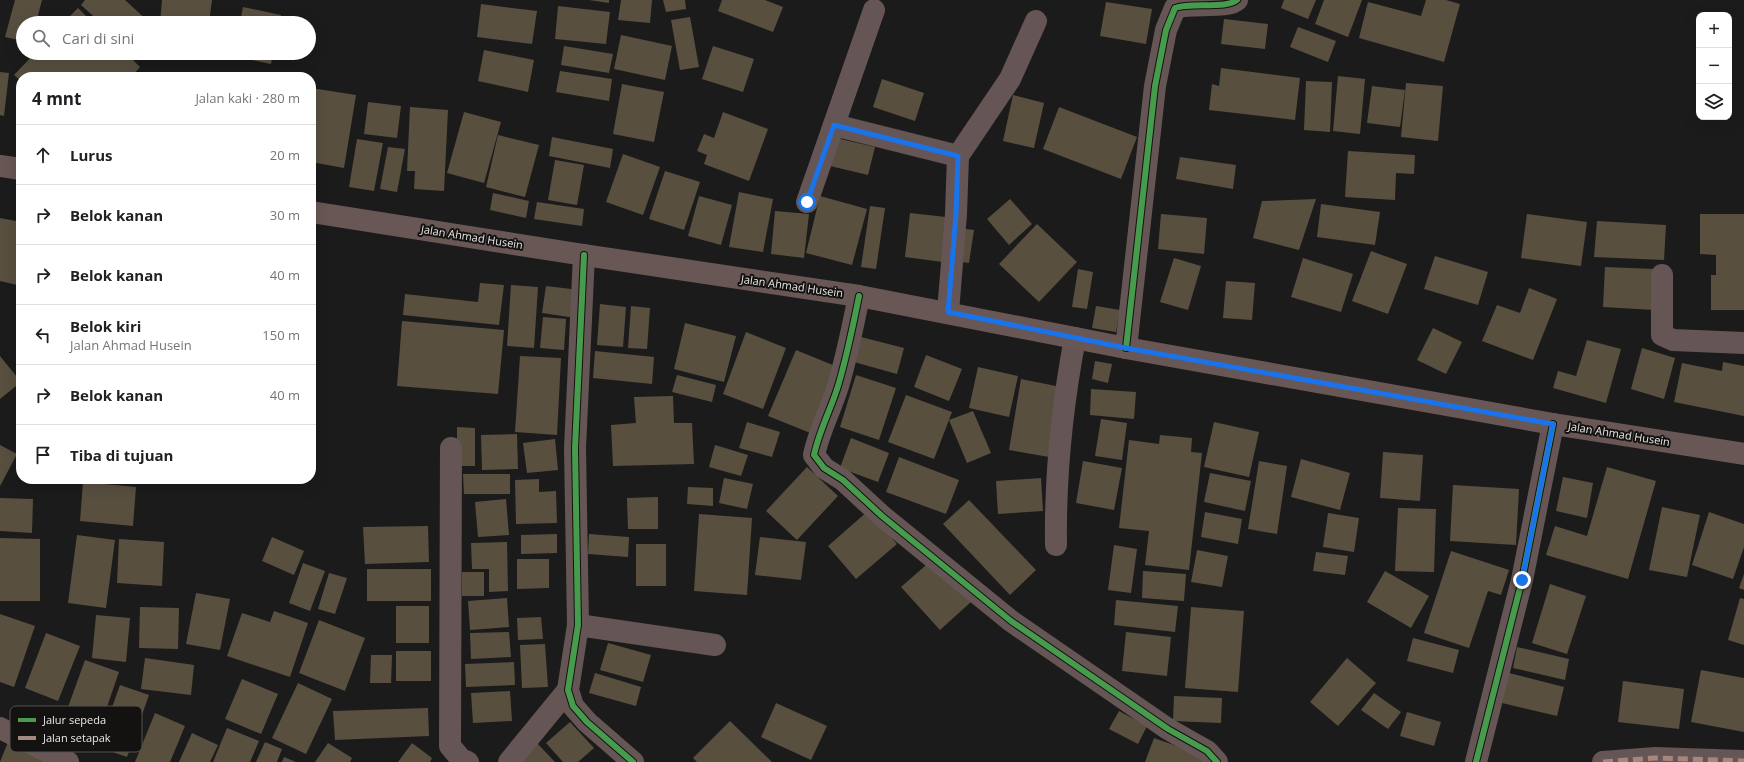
<!DOCTYPE html>
<html lang="id">
<head>
<meta charset="utf-8">
<style>
	:root { --surface:#fff; --page:#f6f6f6; --text:#202124; --muted:#757577; --line:#e0e0e0 }
	body { margin:0; font-family:"Open Sans",sans-serif; background:var(--page); color:var(--text) }
	.controls { position:absolute; right:12px; top:12px; display:grid; overflow:hidden; border-radius:8px; box-shadow:0 4px 16px #0002 }
	.controls button { width:36px; height:36px; display:grid; place-items:center; padding:0; border:0; border-bottom:1px solid var(--line); background:var(--surface); color:var(--text); font:20px sans-serif }
	.stop { position:absolute; width:12px; height:12px; margin:-9px; border:3px solid #1a73e8; border-radius:50%; background:#fff }
	.stop.end { background:#1a73e8; border-color:#fff; box-shadow:0 1px 4px #0008 }
	.list { margin:0; padding:0; list-style:none }
	h2 { display:flex; justify-content:space-between; align-items:center; height:52px; margin:0; padding:0 16px; font-size:17px }
	h2 small { font-size:13px; font-weight:400; color:var(--muted) }
	.list li { display:grid; grid-template-columns:26px 1fr auto; gap:12px; align-items:center; box-sizing:border-box; height:60px; padding:0 16px; border-top:1px solid var(--line) }
	.list b { display:block; font-size:15px; white-space:nowrap }
	.list p { margin:0; font-size:13px; white-space:nowrap; color:var(--muted) }
	.list em { font-size:13px; font-style:normal; color:var(--muted) }
	.icon { flex:none; width:22px; height:22px; fill:none; stroke:currentColor; stroke-width:2; stroke-linecap:round; stroke-linejoin:round }
	.map { position:relative; flex:none; width:1744px; height:762px; overflow:hidden }
	.search { position:absolute; background:var(--surface); box-shadow:0 4px 16px #0002; left:16px; top:16px; width:300px; height:44px; display:flex; align-items:center; gap:10px; box-sizing:border-box; padding:0 14px; border-radius:22px; color:var(--muted); font-size:15px }
	.panel { position:absolute; background:var(--surface); box-shadow:0 4px 16px #0002; left:16px; top:72px; width:300px; height:412px; border-radius:16px }
	.map>svg:first-child { display:block }
</style>
</head>
<body>
<div class="map">
<svg width="1744" height="762" viewBox="0 0 1744 762">
	<rect width="100%" height="100%" fill="#1c1b1b"/>
	<g fill="#584f3f">
		<path d="M15,0H42L36,23H23V41L5,37Z"/>
		<path d="M85,0H125L149,22L148,23H101L81,5Z"/>
		<path d="M162,0H212L209,23H160Z"/>
		<path d="M589,0H609V3Z"/>
		<path d="M621,0H652L650,23L618,20Z"/>
		<path d="M663,0H685L686,9L666,12Z"/>
		<path d="M722,0H765L783,7L773,32L718,11Z"/>
		<path d="M1284,0H1316L1308,19L1281,8Z"/>
		<path d="M1324,0H1362L1348,37L1315,24Z"/>
		<path d="M1426,0H1446L1460,4L1444,62L1359,38L1368,2L1421,16Z"/>
		<path d="M1106,2L1152,9L1146,44L1100,36Z"/>
		<path d="M481,4L537,11L532,44L477,37Z"/>
		<path d="M558,6L610,12L606,44L555,39Z"/>
		<path d="M243,7L281,15L279,23H240Z"/>
		<path d="M78,8L93,23H63Z"/>
		<path d="M690,17L699,67L680,70L671,20Z"/>
		<path d="M1224,19L1268,24L1265,49L1221,44Z"/>
		<path d="M1298,27L1336,41L1328,62L1290,47Z"/>
		<path d="M621,35L672,46L665,80L614,69Z"/>
		<path d="M564,46L613,54L609,73L561,65Z"/>
		<path d="M713,46L754,59L743,92L702,79Z"/>
		<path d="M484,50L534,60L528,92L478,81Z"/>
		<path d="M35,53H126L140,67L131,77H21V81L14,75Z"/>
		<path d="M163,53H206L205,59Z"/>
		<path d="M234,53H273L271,64L233,56Z"/>
		<path d="M1221,68L1300,78L1295,120L1209,110L1212,84L1219,86Z"/>
		<path d="M560,71L612,79L609,101L556,92Z"/>
		<path d="M0,72L9,73L4,116L0,115Z"/>
		<path d="M1338,76L1365,79L1360,134L1333,131Z"/>
		<path d="M882,79L924,93L915,121L873,107Z"/>
		<path d="M1306,81L1332,82L1330,132L1304,130Z"/>
		<path d="M1406,83L1443,86L1438,141L1401,137Z"/>
		<path d="M622,84L664,92L654,142L613,134Z"/>
		<path d="M1372,86L1405,90L1400,127L1367,123Z"/>
		<path d="M311,88L356,95L344,168L311,162Z"/>
		<path d="M1013,95L1044,103L1034,148L1003,141Z"/>
		<path d="M368,102L401,106L397,138L364,134Z"/>
		<path d="M410,107L448,110L444,191L414,189L415,171H407Z"/>
		<path d="M1059,107L1137,137L1121,179L1043,149Z"/>
		<path d="M464,112L501,122L484,183L447,173Z"/>
		<path d="M723,112L768,129L749,181L704,164L707,155L697,151L704,134L714,138Z"/>
		<path d="M498,135L539,145L525,197L486,187Z"/>
		<path d="M552,137L613,149L610,168L549,156Z"/>
		<path d="M832,137L875,147L868,175L826,165Z"/>
		<path d="M357,139L383,143L374,191L349,187Z"/>
		<path d="M388,147L405,149L397,192L380,189Z"/>
		<path d="M1348,151L1415,155L1414,174L1396,173L1395,200L1345,197Z"/>
		<path d="M623,154L660,167L643,215L606,202Z"/>
		<path d="M1180,157L1236,165L1233,189L1176,179Z"/>
		<path d="M555,160L584,165L577,205L548,200Z"/>
		<path d="M665,171L700,182L684,230L649,219Z"/>
		<path d="M739,192L773,199L763,252L729,247Z"/>
		<path d="M493,193L529,201L526,218L490,210Z"/>
		<path d="M699,196L732,205L721,245L688,236Z"/>
		<path d="M820,196L867,209L852,265L806,253Z"/>
		<path d="M1010,199L1032,224L1009,245L987,219Z"/>
		<path d="M1316,199L1299,250L1253,238L1262,201Z"/>
		<path d="M537,202L584,209L582,226L534,219Z"/>
		<path d="M1321,204L1380,212L1375,245L1317,237Z"/>
		<path d="M870,206L885,208L876,269L861,267Z"/>
		<path d="M775,211L809,214L804,258L771,254Z"/>
		<path d="M910,213L955,218L950,263L905,257Z"/>
		<path d="M1161,214L1207,218L1204,254L1158,249Z"/>
		<path d="M1527,214L1587,222L1581,266L1521,258Z"/>
		<path d="M1700,214H1744V310H1711V275H1716V255L1700,254Z"/>
		<path d="M0,218L21,222V264L17,285L0,281Z"/>
		<path d="M1597,221L1666,225L1664,260L1594,257Z"/>
		<path d="M1037,224L1077,262L1039,302L999,264Z"/>
		<path d="M959,228L974,230L969,263L954,261Z"/>
		<path d="M1371,251L1407,264L1388,314L1352,301Z"/>
		<path d="M1435,256L1488,272L1478,305L1424,289Z"/>
		<path d="M1174,258L1201,266L1188,310L1160,302Z"/>
		<path d="M1303,258L1353,274L1341,312L1291,297Z"/>
		<path d="M1605,267L1655,269L1654,310L1603,307Z"/>
		<path d="M1078,269L1093,272L1087,309L1072,307Z"/>
		<path d="M1226,281L1255,283L1252,320L1223,318Z"/>
		<path d="M480,283L504,285L499,325L403,315L405,294L478,302Z"/>
		<path d="M511,285L538,287L534,348L507,346Z"/>
		<path d="M546,286L580,290L576,318L542,313Z"/>
		<path d="M1529,288L1557,299L1533,360L1482,341L1497,305L1520,313Z"/>
		<path d="M600,304L626,307L623,347L597,345Z"/>
		<path d="M631,306L650,308L647,349L628,348Z"/>
		<path d="M1096,306L1120,310L1116,332L1092,328Z"/>
		<path d="M543,317L566,319L564,350L540,348Z"/>
		<path d="M402,321L504,330L498,394L397,386Z"/>
		<path d="M685,323L736,336L724,382L674,369Z"/>
		<path d="M1433,328L1462,342L1446,374L1417,360Z"/>
		<path d="M746,332L786,348L763,409L723,394Z"/>
		<path d="M861,337L904,348L897,374L854,362Z"/>
		<path d="M1587,340L1621,349L1606,403L1553,388L1558,371L1576,376Z"/>
		<path d="M1642,348L1675,358L1664,399L1631,389Z"/>
		<path d="M796,350L840,368L813,434L768,416Z"/>
		<path d="M595,351L654,357L652,384L593,378Z"/>
		<path d="M926,355L962,369L949,401L914,387Z"/>
		<path d="M0,356L21,382L0,399Z"/>
		<path d="M520,356L561,358L557,435L515,432Z"/>
		<path d="M1095,361L1112,364L1108,383L1092,379Z"/>
		<path d="M1723,362L1744,366V416L1674,402L1682,363L1722,371Z"/>
		<path d="M978,367L1018,376L1009,417L969,408Z"/>
		<path d="M677,375L716,385L712,402L672,392Z"/>
		<path d="M856,375L896,388L879,440L840,427Z"/>
		<path d="M1021,379L1061,387L1049,457L1009,450Z"/>
		<path d="M1091,389L1136,392L1134,419L1090,415Z"/>
		<path d="M906,395L952,412L934,459L888,442Z"/>
		<path d="M673,396L674,423H692L694,464L613,466L611,425L636,423L634,397Z"/>
		<path d="M973,411L991,453L967,463L949,420Z"/>
		<path d="M1101,419L1127,423L1122,460L1095,456Z"/>
		<path d="M747,422L780,432L772,457L739,448Z"/>
		<path d="M1214,422L1259,432L1249,477L1204,467Z"/>
		<path d="M457,427L475,428V466H457Z"/>
		<path d="M517,434L518,469L482,470L481,435Z"/>
		<path d="M1160,435L1192,438L1191,452L1202,453L1189,570L1145,565L1149,531L1119,528L1129,440L1159,444Z"/>
		<path d="M851,438L889,453L878,482L840,468Z"/>
		<path d="M555,439L558,470L527,473L523,443Z"/>
		<path d="M0,445L17,454L0,486Z"/>
		<path d="M715,445L748,455L741,476L709,467Z"/>
		<path d="M1383,452L1423,455L1420,501L1380,498Z"/>
		<path d="M899,457L959,480L946,514L886,492Z"/>
		<path d="M1301,459L1350,473L1340,510L1291,497Z"/>
		<path d="M1083,461L1122,468L1114,510L1076,503Z"/>
		<path d="M1259,461L1287,466L1277,534L1248,529Z"/>
		<path d="M807,467L838,496L797,540L766,511Z"/>
		<path d="M1607,467L1656,481L1628,579L1546,555L1555,526L1587,536Z"/>
		<path d="M1210,473L1251,481L1245,511L1204,502Z"/>
		<path d="M463,474H510V494H464Z"/>
		<path d="M1563,477L1593,483L1587,518L1556,511Z"/>
		<path d="M724,478L753,484L747,509L719,503Z"/>
		<path d="M1041,478L1043,511L998,514L996,481Z"/>
		<path d="M539,479V492L556,491L557,523L516,524L515,480Z"/>
		<path d="M83,482L136,487L133,526L80,521Z"/>
		<path d="M1453,485L1519,489L1516,545L1450,541Z"/>
		<path d="M688,487L713,488V506L687,504Z"/>
		<path d="M658,497V529H628L627,498Z"/>
		<path d="M0,498L33,499L32,533L0,531Z"/>
		<path d="M506,499L509,535L478,537L475,502Z"/>
		<path d="M969,500L1036,570L1010,595L943,524Z"/>
		<path d="M1662,507L1700,515L1687,577L1649,570Z"/>
		<path d="M1398,508L1436,509L1434,572L1395,571Z"/>
		<path d="M868,511L897,544L856,579L828,546Z"/>
		<path d="M1205,512L1242,519L1238,544L1201,537Z"/>
		<path d="M1709,512L1744,524V547L1733,579L1692,565Z"/>
		<path d="M1328,513L1359,518L1354,552L1323,547Z"/>
		<path d="M699,514L752,518L747,595L694,591Z"/>
		<path d="M428,526L429,562L365,564L363,527Z"/>
		<path d="M557,534V553L521,554V535Z"/>
		<path d="M589,534L629,537L628,557L588,554Z"/>
		<path d="M77,535L115,540L106,608L68,603Z"/>
		<path d="M272,537L304,551L294,575L262,561Z"/>
		<path d="M760,537L806,542L801,580L755,575Z"/>
		<path d="M0,538L40,539V601H0Z"/>
		<path d="M119,539L164,542L162,586L117,583Z"/>
		<path d="M507,542L508,591L489,592V569H472L471,543Z"/>
		<rect x="636" y="544" width="30" height="42"/>
		<path d="M1114,545L1137,549L1131,593L1108,590Z"/>
		<path d="M1197,550L1228,556L1222,587L1191,582Z"/>
		<path d="M1451,551L1509,570L1501,595L1488,591L1469,648L1424,633Z"/>
		<path d="M1316,552L1348,556L1345,575L1313,571Z"/>
		<path d="M517,559H549V588L517,589Z"/>
		<path d="M933,559L972,601L940,630L901,587Z"/>
		<path d="M303,563L325,571L310,611L289,603Z"/>
		<rect x="367" y="569" width="64" height="32"/>
		<path d="M1143,571L1186,574L1184,601L1142,598Z"/>
		<path d="M1385,571L1429,596L1411,628L1367,602Z"/>
		<rect x="462" y="572" width="22" height="24"/>
		<path d="M329,573L347,578L335,614L318,609Z"/>
		<path d="M1744,574V590L1739,588Z"/>
		<path d="M1550,584L1586,596L1567,654L1532,643Z"/>
		<path d="M196,593L230,599L220,650L186,644Z"/>
		<path d="M507,598L509,627L470,630L468,601Z"/>
		<path d="M1740,598L1744,599V645L1728,640Z"/>
		<path d="M1116,600L1178,606L1175,632L1114,625Z"/>
		<rect x="396" y="606" width="33" height="37"/>
		<path d="M140,607L179,608L178,649L139,648Z"/>
		<path d="M1191,607L1244,611L1238,692L1185,688Z"/>
		<path d="M274,611L308,623L290,677L227,656L242,613L270,622Z"/>
		<path d="M0,614L35,626L14,687L0,682Z"/>
		<path d="M96,615L130,618L126,662L92,658Z"/>
		<path d="M541,617L543,639L518,640L517,618Z"/>
		<path d="M319,620L365,638L345,691L299,673Z"/>
		<path d="M509,632L511,657L471,659L470,633Z"/>
		<path d="M1126,632L1171,637L1167,676L1122,671Z"/>
		<path d="M46,633L80,646L58,701L25,688Z"/>
		<path d="M1413,638L1459,650L1453,673L1407,661Z"/>
		<path d="M608,643L651,655L643,682L600,670Z"/>
		<path d="M545,644L548,687L522,688L520,645Z"/>
		<path d="M1517,647L1569,659L1565,680L1513,668Z"/>
		<rect x="396" y="651" width="35" height="30"/>
		<path d="M371,655H392L391,683H370Z"/>
		<path d="M145,658L194,665L191,695L141,689Z"/>
		<path d="M1347,658L1376,683L1338,726L1310,702Z"/>
		<path d="M85,660L119,672L98,733L63,721Z"/>
		<path d="M514,662L515,685L466,687L465,664Z"/>
		<path d="M1701,670L1744,678V732L1691,722Z"/>
		<path d="M595,673L641,687L636,706L589,693Z"/>
		<path d="M1509,673L1564,687L1557,716L1502,703Z"/>
		<path d="M242,679L278,694L261,734L225,719Z"/>
		<path d="M1623,681L1684,689L1679,729L1618,722Z"/>
		<path d="M298,683L332,699L306,754L272,738Z"/>
		<path d="M120,685L149,695L127,757L98,747Z"/>
		<path d="M510,691L512,721L473,723L471,693Z"/>
		<path d="M1374,693L1401,712L1388,729L1361,710Z"/>
		<path d="M1174,696L1222,698L1221,723L1173,721Z"/>
		<path d="M776,703L827,726L811,760L761,737Z"/>
		<path d="M428,708L429,736L335,740L333,711Z"/>
		<path d="M1119,711L1147,726L1138,744L1109,729Z"/>
		<path d="M1407,712L1441,722L1434,746L1400,736Z"/>
		<path d="M155,713L185,726L170,762H135Z"/>
		<path d="M730,721L772,762H697L693,758Z"/>
		<path d="M570,722L594,748L578,762H563L546,743Z"/>
		<path d="M227,728L259,741L250,762H213Z"/>
		<path d="M192,733L218,745L210,762H179Z"/>
		<path d="M1154,738L1208,757L1206,762H1145Z"/>
		<path d="M8,742L57,762H0Z"/>
		<path d="M265,742L282,749L277,762H256Z"/>
		<path d="M328,743L352,758L350,762H315Z"/>
		<path d="M412,743L432,758L430,762H398Z"/>
		<path d="M537,743L555,762H516Z"/>
		<path d="M284,757L296,762H282Z"/>
	</g>
	<g fill="none" stroke-linecap="round" stroke-linejoin="round">
		<g stroke="#655" stroke-width="22">
			<path d="M834,125L958,156"/>
			<path d="M807,202L874,10"/>
			<path d="M584,255L575,448L578,625L568,690L573,706L587,722L633,762"/>
			<path d="M1662,275V335L1673,340L1744,343"/>
			<path d="M859,296C853,326 847,356 838,386C831,409 819,431 814,455L824,468L843,480L882,516L1011,621L1168,729L1207,751L1217,762"/>
			<path d="M948,312L956,214L958,156L1010,79L1036,21"/>
			<path d="M1126,348L1155,86L1166,30L1175,8C1189,2 1228,9 1237,0"/>
			<path d="M451,448L450,746L461,759L468,762"/>
			<path d="M1056,545C1055,475 1062,407 1075,338"/>
			<path d="M578,625L715,645"/>
			<path d="M509,762L568,690"/>
			<path d="M1476,762L1522,580L1553,424"/>
			<path d="M1603,762L1655,758L1744,761"/>
		</g>
		<g stroke="#695756" stroke-width="22">
			<path d="M0,166L21,169"/>
			<path d="M311,212L584,255L859,296L1126,348L1553,424L1744,454"/>
			<path d="M0,728L68,762"/>
		</g>
		<path stroke="#a5887d" stroke-width="5" stroke-dasharray="10 5" stroke-linecap="butt" d="M1603,762L1655,758L1744,761"/>
		<defs>
			<g id="cycleway">
				<path d="M584,255L575,448L578,625L568,690L573,706L587,722L633,762"/>
				<path d="M859,296C853,326 847,356 838,386C831,409 819,431 814,455L824,468L843,480L882,516L1011,621L1168,729L1207,751L1217,762"/>
				<path d="M1126,348L1155,86L1166,30L1175,8C1189,2 1228,9 1237,0"/>
				<path d="M1476,762L1522,580L1553,424"/>
			</g>
		</defs>
		<use href="#cycleway" stroke="#141211" stroke-width="8"/>
		<use href="#cycleway" stroke="#469c4c" stroke-width="6"/>
	</g>
	<g fill="none" stroke-linecap="round" stroke-linejoin="round">
		<path stroke="#1a73e8" stroke-width="5" d="M807,202L834,125L958,156L956,214L948,312L1126,348L1553,424L1522,580"/>
	</g>
	<g text-anchor="middle" stroke-width="4" stroke-linejoin="round" paint-order="stroke">
		<g font-size="11" fill="#e8e7e6" stroke="#141211">
			<text transform="translate(472 237) rotate(9)" y="4">Jalan Ahmad Husein</text>
			<text transform="translate(792 286) rotate(8)" y="4">Jalan Ahmad Husein</text>
			<text transform="translate(1619 434) rotate(9)" y="4">Jalan Ahmad Husein</text>
		</g>
	</g>
	<rect x="10" y="706" width="132" height="46" rx="6" fill="#141211" stroke="#545251" stroke-width="1"/>
	<rect x="18" y="718" width="18" height="4" fill="#469c4c"/>
	<rect x="18" y="736" width="18" height="4" fill="#a5887d"/>
	<g font-size="11" fill="#e8e7e6">
		<text x="43" y="724">Jalur sepeda</text>
		<text x="43" y="742">Jalan setapak</text>
	</g>
</svg>
<div class="controls">
<button>+</button>
<button>−</button>
<button><svg class="icon" aria-label="layers" viewBox="0 0 24 24"><path d="M12 4l9 5-9 5-9-5zM3 14l9 5 9-5"/></svg></button>
</div>
<div class="stop" style="left:807px;top:202px"></div>
<div class="stop end" style="left:1522px;top:580px"></div>
<div class="search"><svg class="icon" aria-label="search" viewBox="0 0 24 24"><circle cx="10" cy="10" r="6"/><path d="M15 15l6 6"/></svg>Cari di sini</div>
<section class="panel">
<h2>4 mnt<small>Jalan kaki · 280 m</small></h2>
<ul class="list">
<li><svg class="icon" aria-label="ahead" viewBox="0 0 24 24"><path d="M12 20V5M6 11l6-6 6 6"/></svg><div><b>Lurus</b></div><em>20 m</em></li>
<li><svg class="icon" aria-label="right" viewBox="0 0 24 24"><path d="M7 20v-9h11M14 6l5 5-5 5"/></svg><div><b>Belok kanan</b></div><em>30 m</em></li>
<li><svg class="icon" aria-label="right" viewBox="0 0 24 24"><path d="M7 20v-9h11M14 6l5 5-5 5"/></svg><div><b>Belok kanan</b></div><em>40 m</em></li>
<li><svg class="icon" aria-label="left" viewBox="0 0 24 24"><path d="M17 20v-9H6M10 6l-5 5 5 5"/></svg><div><b>Belok kiri</b><p>Jalan Ahmad Husein</p></div><em>150 m</em></li>
<li><svg class="icon" aria-label="right" viewBox="0 0 24 24"><path d="M7 20v-9h11M14 6l5 5-5 5"/></svg><div><b>Belok kanan</b></div><em>40 m</em></li>
<li><svg class="icon" aria-label="arrive" viewBox="0 0 24 24"><path d="M6 21V4h12l-3 4 3 4H6"/></svg><div><b>Tiba di tujuan</b></div></li>
</ul>
</section>
</div>
</body>
</html>
